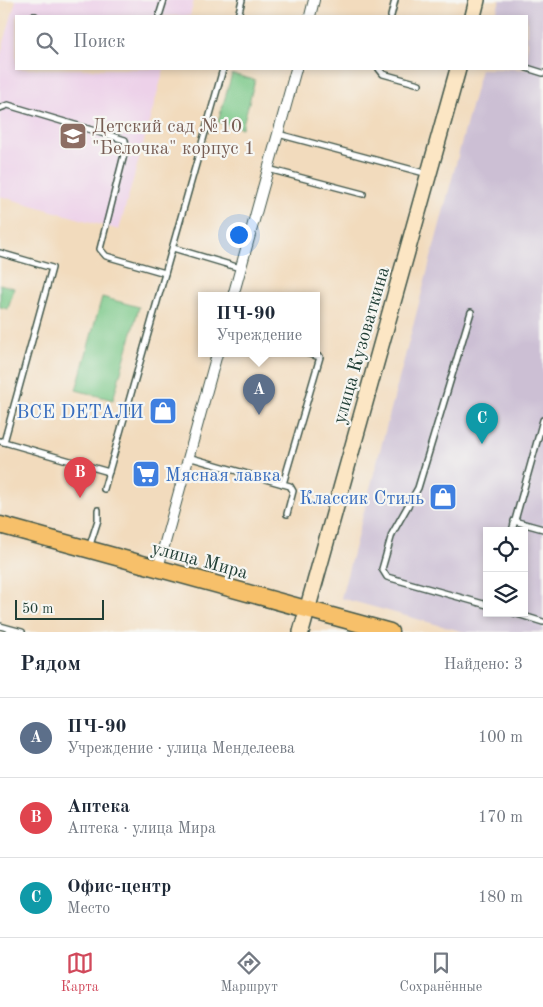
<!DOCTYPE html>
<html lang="ru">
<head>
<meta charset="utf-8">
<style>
	:root { --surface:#fff; --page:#f6f6f7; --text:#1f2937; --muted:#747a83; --line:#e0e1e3; --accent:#d1495b }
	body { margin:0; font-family:"Old Standard TT",serif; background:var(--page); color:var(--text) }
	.controls { position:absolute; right:15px; bottom:15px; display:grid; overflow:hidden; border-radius:0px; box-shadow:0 2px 8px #0003 }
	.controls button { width:45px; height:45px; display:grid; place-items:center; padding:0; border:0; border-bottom:1px solid var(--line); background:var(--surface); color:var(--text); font:25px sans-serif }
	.scale { position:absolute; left:15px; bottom:12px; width:89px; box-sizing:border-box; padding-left:5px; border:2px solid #1f3d34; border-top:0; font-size:14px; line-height:18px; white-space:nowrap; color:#1f3d34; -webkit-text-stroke:4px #f6f6f2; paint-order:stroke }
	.you { position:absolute; left:238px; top:234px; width:18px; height:18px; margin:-12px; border:4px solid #fff; border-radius:50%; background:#1a73e8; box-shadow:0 0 0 8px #1a73e833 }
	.badge { display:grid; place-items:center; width:32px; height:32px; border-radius:50%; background:var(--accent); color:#fff; font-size:16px; font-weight:700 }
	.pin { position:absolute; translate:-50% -41px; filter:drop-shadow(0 1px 2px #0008) }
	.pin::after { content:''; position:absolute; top:26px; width:18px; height:15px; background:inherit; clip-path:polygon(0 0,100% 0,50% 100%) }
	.popup { position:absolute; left:198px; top:292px; width:122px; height:65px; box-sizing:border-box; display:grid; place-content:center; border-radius:0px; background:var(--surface); filter:drop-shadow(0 1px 4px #0005); font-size:16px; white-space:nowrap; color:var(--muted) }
	.popup b { font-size:19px; color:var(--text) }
	.popup::after { content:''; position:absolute; left:50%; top:100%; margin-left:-10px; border:10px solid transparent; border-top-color:var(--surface) }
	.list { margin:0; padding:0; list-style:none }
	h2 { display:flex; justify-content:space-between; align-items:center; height:65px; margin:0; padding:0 20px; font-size:21px }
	h2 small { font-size:16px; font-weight:400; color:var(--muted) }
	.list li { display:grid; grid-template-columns:32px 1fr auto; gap:15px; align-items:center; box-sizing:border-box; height:80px; padding:0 20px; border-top:1px solid var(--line) }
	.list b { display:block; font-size:19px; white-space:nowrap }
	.list p { margin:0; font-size:16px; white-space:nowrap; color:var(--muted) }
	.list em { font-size:16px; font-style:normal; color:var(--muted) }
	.icon { flex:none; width:28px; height:28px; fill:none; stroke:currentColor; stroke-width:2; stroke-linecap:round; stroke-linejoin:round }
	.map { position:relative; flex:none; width:543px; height:632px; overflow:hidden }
	.search { position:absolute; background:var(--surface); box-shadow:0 2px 8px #0003; left:15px; right:15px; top:15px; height:55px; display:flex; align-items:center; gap:12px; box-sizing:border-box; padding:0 18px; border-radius:0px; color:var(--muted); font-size:19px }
	.sheet { height:305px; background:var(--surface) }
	nav { display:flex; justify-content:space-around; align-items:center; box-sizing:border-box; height:70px; border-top:1px solid var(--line); background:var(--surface); font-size:14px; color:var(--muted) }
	nav a { display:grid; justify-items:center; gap:2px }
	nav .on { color:var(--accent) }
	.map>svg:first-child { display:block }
</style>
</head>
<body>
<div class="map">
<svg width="543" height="632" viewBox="0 0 543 632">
	<rect width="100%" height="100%" fill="#f6f6f2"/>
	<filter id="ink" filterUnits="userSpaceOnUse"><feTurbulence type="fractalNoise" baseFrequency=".02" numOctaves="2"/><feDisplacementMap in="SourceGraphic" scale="10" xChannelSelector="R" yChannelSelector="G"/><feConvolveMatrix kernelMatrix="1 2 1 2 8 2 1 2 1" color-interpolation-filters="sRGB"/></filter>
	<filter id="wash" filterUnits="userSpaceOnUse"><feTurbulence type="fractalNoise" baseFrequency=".0096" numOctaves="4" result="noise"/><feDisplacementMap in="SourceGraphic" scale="20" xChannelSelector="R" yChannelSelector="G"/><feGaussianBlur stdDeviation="1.12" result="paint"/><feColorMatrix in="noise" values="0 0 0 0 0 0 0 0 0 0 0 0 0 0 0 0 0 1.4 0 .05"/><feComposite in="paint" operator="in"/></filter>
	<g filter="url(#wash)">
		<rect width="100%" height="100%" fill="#f2dbbd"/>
		<path fill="#edd1e9" d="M16,0H194L190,16H16V69H164L119,230L0,196V57Z"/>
		<path fill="#ccbfd4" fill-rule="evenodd" d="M500,0H543V632H464L341,598L481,69H527V16H495ZM487,531H524V613H487Z"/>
		<g fill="#7ac888" stroke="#4c825e">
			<path d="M232,74L255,80L242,128L218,122Z"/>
			<path d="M0,284L14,288L8,309L0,307Z"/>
			<path d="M102,297L139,307L113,400L76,390Z"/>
		</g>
	</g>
	<g filter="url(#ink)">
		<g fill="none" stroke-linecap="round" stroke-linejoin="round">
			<defs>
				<g id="lane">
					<path d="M33,16H35"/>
					<path d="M159,16L164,0"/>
					<path d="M238,16L242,0"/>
					<path d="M391,16L395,0"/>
					<path d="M527,68L543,73"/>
					<path d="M379,69L383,74L419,84"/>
					<path d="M0,108L8,105L125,140L126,147L100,249L106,256L165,273"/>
					<path d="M278,134L428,174"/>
					<path d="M268,169L363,194"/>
					<path d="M173,248L240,268"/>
					<path d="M0,253L52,268L4,442L0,441"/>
					<path d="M471,312L418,488L392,534L382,569L387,577L487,605"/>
					<path d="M4,442L109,472"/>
					<path d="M188,457L290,486L293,491L287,514"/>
					<path d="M283,484L320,357L309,354"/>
					<path d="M104,489L223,69"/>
					<path d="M514,521L543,529"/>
					<path d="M512,531L543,420"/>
					<path d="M89,548L98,520V510"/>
					<path d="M514,613L543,622"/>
					<path d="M0,626L22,632"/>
				</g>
				<g id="street">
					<path d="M310,16L314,0"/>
					<path d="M233,296L296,69"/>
					<path d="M158,568L217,354"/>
				</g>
				<g id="secondary">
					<path d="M473,16L477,0"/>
					<path d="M301,632L458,69"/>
				</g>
				<path id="primary" d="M0,525L390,632"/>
			</defs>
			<use href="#lane" stroke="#3f5549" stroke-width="8"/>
			<use href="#street" stroke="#3f5549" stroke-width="12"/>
			<use href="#secondary" stroke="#3f5549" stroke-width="18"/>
			<use href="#primary" stroke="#3f5549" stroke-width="19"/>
			<use href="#lane" stroke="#fff" stroke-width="5"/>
			<use href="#street" stroke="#fff" stroke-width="10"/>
			<use href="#secondary" stroke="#fce6c4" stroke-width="15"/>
			<use href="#primary" stroke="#f7c06b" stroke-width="16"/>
		</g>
	</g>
	<defs>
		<symbol id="school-square" viewBox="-11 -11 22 22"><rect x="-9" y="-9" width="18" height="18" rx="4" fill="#8d6e63" stroke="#f6f6f2"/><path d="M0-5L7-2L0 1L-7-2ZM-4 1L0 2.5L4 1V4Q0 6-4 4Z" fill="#fff"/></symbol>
		<symbol id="shop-square" viewBox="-11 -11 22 22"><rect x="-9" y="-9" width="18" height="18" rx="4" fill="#3f7fe0" stroke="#f6f6f2"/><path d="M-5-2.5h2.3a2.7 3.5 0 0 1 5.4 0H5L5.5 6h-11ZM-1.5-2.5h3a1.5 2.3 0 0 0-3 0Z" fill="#fff"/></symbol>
		<symbol id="supermarket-square" viewBox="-11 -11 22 22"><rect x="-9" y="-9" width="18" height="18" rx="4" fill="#3f7fe0" stroke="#f6f6f2"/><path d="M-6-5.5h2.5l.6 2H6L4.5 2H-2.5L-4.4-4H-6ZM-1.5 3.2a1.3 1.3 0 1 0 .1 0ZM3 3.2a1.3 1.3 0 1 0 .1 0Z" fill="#fff"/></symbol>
	</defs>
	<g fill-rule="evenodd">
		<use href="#school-square" x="57" y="120" width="32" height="32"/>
		<use href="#shop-square" x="147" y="395" width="32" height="32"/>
		<use href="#supermarket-square" x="130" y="458" width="32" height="32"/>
		<use href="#shop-square" x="427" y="481" width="32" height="32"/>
	</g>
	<g text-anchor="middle" stroke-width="4.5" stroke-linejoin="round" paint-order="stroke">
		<g font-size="19" fill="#785e54" stroke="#f6f6f2" text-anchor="start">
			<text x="92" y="132">Детский сад №10<tspan x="92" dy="22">"Белочка" корпус 1</tspan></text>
		</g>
		<g font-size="19" fill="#1f3d34" stroke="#f6f6f2">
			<text transform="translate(360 345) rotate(-74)" y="7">улица Кузоваткина</text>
			<text transform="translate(200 559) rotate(15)" y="7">улица Мира</text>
		</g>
		<g font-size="19" fill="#366cbe" stroke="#f6f6f2" text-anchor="end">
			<text x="144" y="418">ВСЕ DEТАЛИ</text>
			<text x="165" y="481" text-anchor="start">Мясная лавка</text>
			<text x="424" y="504">Классик Стиль</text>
		</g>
	</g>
</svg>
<div class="controls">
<button><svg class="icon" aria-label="locate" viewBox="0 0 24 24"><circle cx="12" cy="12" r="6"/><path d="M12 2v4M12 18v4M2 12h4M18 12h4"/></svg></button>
<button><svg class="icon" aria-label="layers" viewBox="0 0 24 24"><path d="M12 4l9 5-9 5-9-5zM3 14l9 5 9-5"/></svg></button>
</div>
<div class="scale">50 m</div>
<div class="you"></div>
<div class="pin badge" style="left:259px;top:415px;background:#5c6f8a">A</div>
<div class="popup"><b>ПЧ-90</b>Учреждение</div>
<div class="pin badge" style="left:80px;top:498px;background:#e0444e">B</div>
<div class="pin badge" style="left:482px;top:444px;background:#0f9aa8">C</div>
<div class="search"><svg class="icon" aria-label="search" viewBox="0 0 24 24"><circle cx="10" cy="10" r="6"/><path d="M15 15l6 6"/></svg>Поиск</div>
</div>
<section class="sheet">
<h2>Рядом<small>Найдено: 3</small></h2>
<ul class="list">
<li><span class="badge" style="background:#5c6f8a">A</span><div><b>ПЧ-90</b><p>Учреждение · улица Менделеева</p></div><em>100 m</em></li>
<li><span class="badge" style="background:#e0444e">B</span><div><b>Аптека</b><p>Аптека · улица Мира</p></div><em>170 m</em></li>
<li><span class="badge" style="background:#0f9aa8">C</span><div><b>Офис-центр</b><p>Место</p></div><em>180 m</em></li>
</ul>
</section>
<nav>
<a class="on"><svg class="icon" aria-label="map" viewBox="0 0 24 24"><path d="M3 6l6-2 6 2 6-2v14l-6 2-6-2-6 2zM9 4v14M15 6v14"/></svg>Карта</a>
<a><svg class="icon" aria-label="directions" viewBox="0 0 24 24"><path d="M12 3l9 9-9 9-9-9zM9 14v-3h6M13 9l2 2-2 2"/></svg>Маршрут</a>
<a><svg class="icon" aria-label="saved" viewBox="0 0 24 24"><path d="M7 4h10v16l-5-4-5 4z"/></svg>Сохранённые</a>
</nav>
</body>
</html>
